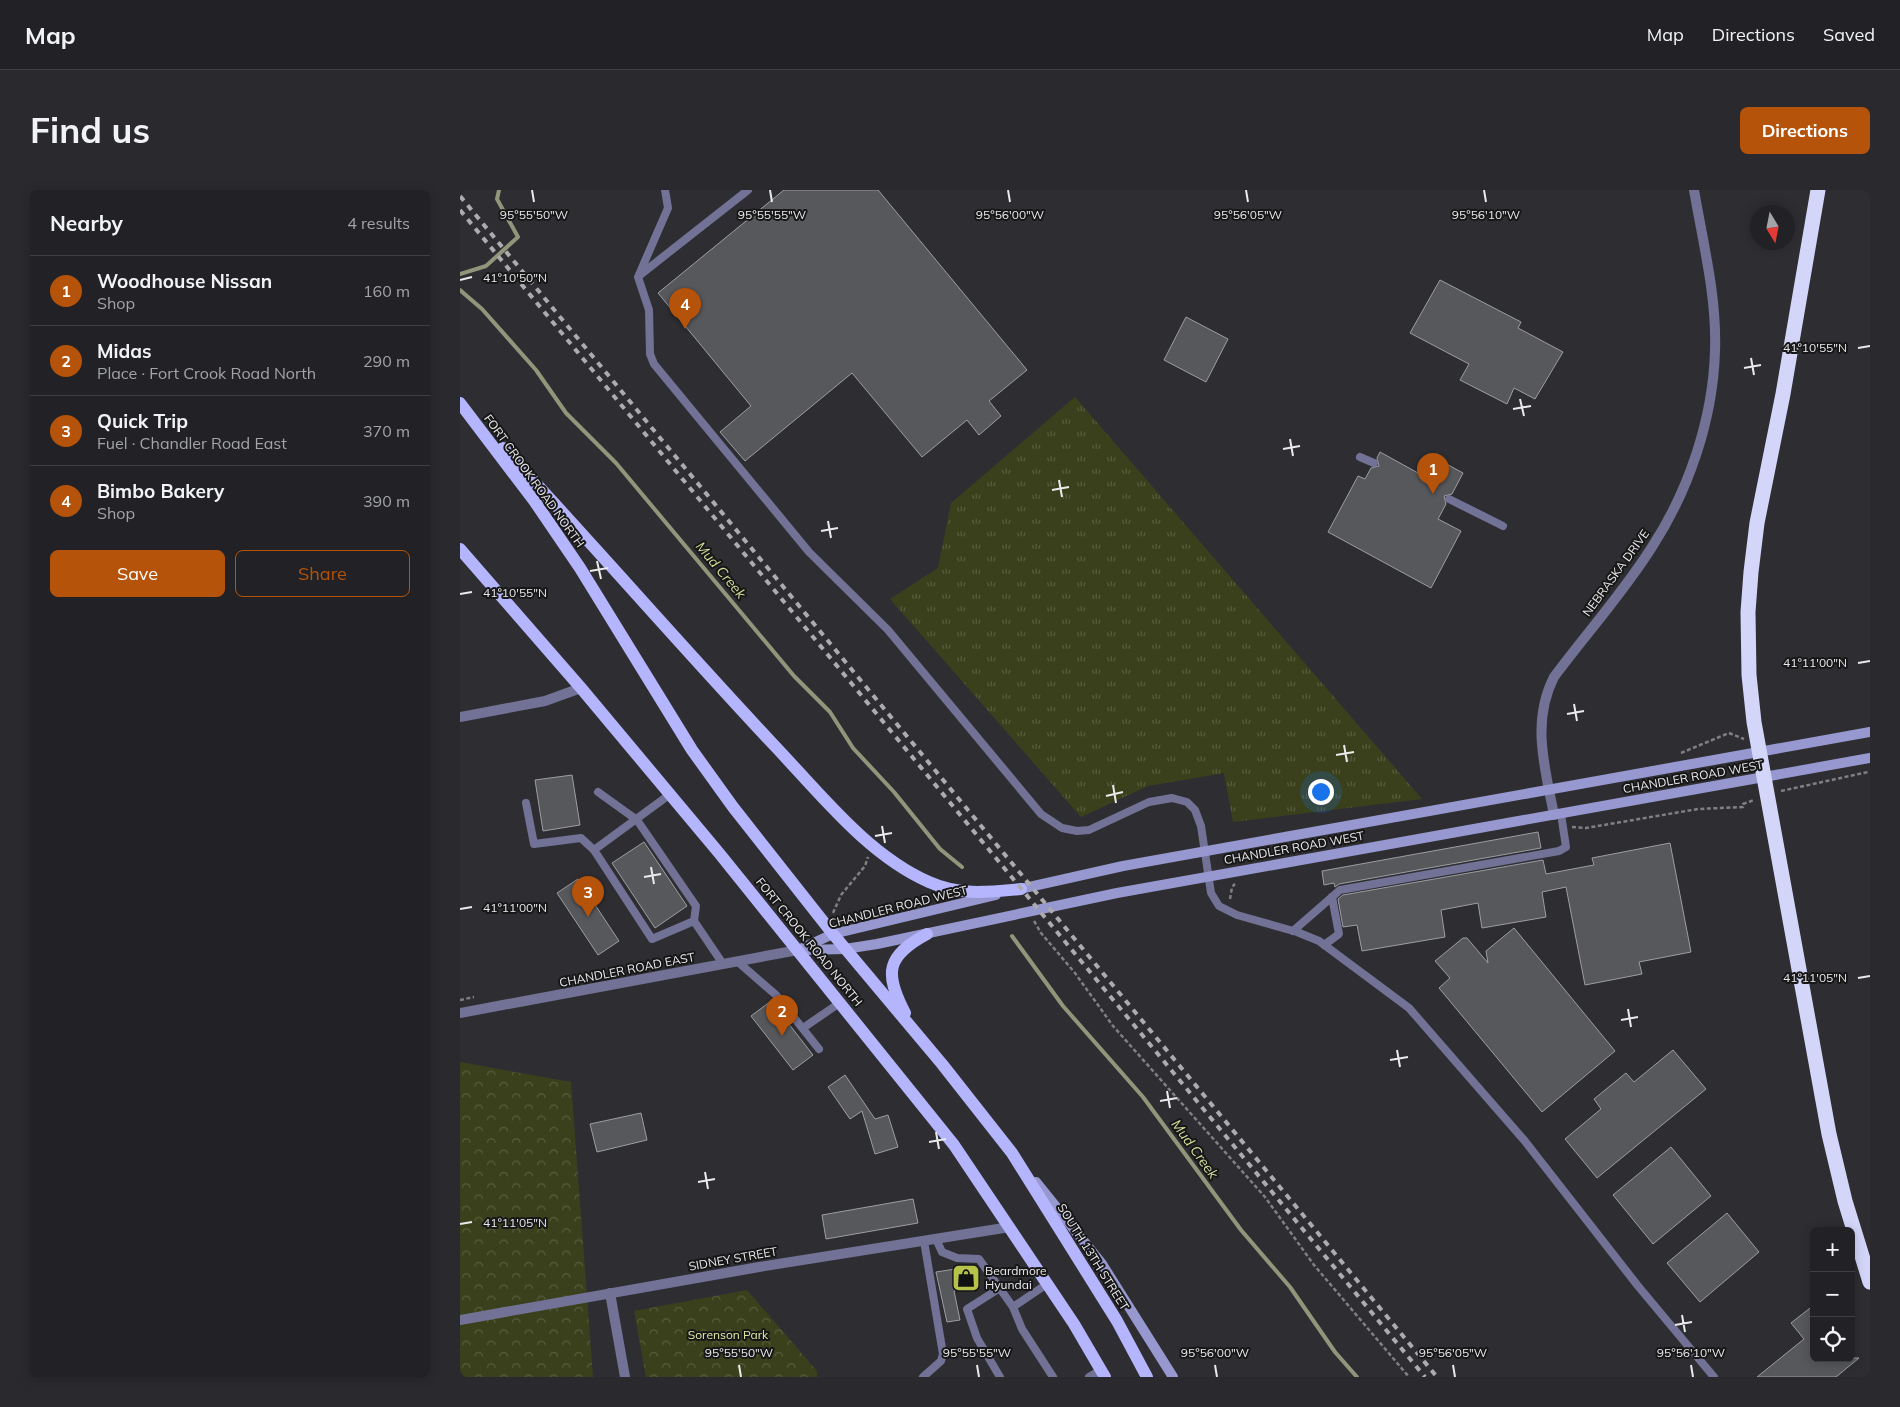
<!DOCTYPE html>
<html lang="en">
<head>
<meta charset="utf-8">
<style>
	:root { --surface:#222226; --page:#2a2a2e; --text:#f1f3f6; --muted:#a2a4a7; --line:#3f3f43; --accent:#b45309 }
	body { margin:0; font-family:Mulish,sans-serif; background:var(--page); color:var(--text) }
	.controls { position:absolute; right:15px; bottom:15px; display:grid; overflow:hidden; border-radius:8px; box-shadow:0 2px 12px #0003 }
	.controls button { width:45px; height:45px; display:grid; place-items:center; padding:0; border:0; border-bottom:1px solid var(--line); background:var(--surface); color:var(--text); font:25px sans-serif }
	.compass { position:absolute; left:1290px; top:15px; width:45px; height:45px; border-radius:50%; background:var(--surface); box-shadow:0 2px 12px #0003; rotate:170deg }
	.you { position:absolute; left:860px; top:601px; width:18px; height:18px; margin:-12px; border:4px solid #fff; border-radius:50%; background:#1a73e8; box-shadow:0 0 0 8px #1a73e833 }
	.badge { display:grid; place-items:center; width:32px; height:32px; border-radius:50%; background:var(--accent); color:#fff; font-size:16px; font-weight:700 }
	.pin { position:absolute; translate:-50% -41px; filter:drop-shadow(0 1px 2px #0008) }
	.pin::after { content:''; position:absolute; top:26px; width:18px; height:15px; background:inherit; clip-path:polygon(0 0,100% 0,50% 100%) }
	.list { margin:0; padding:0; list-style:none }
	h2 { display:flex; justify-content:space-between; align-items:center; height:65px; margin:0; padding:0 20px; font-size:21px }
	h2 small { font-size:16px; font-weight:400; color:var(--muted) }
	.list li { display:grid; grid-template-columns:32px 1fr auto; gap:15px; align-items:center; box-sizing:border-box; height:70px; padding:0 20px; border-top:1px solid var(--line) }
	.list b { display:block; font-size:19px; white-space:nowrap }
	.list p { margin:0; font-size:16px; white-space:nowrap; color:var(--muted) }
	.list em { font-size:16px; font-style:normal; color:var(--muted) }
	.actions { display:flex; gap:10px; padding:15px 20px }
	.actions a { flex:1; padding:11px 0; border:1px solid var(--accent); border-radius:8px; text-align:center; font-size:18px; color:var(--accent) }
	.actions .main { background:var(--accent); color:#fff }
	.icon { flex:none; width:28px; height:28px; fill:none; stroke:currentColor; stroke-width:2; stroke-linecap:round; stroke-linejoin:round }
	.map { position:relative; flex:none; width:1410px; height:1187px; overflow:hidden; border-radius:8px }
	header { display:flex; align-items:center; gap:30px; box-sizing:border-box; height:70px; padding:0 25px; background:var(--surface); border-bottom:1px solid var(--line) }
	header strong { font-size:24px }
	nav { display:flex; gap:28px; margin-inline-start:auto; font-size:18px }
	.intro { display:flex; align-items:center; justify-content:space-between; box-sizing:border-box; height:120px; padding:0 30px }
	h1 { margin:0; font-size:35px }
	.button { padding:12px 22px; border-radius:8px; background:var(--accent); color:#fff; font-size:18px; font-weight:700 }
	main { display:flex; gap:30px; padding:0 30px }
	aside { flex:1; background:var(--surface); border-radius:8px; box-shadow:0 2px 12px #0003 }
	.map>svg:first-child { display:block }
</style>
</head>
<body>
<header>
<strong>Map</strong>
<nav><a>Map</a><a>Directions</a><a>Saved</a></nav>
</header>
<div class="intro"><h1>Find us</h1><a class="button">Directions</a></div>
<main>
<aside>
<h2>Nearby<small>4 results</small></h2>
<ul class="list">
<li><span class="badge">1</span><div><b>Woodhouse Nissan</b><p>Shop</p></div><em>160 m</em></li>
<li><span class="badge">2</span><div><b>Midas</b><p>Place · Fort Crook Road North</p></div><em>290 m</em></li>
<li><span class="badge">3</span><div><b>Quick Trip</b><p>Fuel · Chandler Road East</p></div><em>370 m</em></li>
<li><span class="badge">4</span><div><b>Bimbo Bakery</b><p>Shop</p></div><em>390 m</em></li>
</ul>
<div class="actions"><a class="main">Save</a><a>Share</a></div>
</aside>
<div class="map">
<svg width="1410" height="1187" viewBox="0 0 1410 1187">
	<defs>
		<pattern id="grass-tufts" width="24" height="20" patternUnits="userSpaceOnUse" patternTransform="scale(1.25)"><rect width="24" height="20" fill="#3b401c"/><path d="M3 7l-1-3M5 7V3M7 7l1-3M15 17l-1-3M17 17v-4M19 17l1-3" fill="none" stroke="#585c3d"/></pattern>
		<pattern id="forest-crowns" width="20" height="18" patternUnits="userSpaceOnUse" patternTransform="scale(1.25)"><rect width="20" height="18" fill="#3b401c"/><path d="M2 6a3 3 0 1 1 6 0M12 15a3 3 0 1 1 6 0" fill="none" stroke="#585c3d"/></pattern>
	</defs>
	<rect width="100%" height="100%" fill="#2e2e32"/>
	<path fill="url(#grass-tufts)" d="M615,207L962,609L773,632L764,583L688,596L621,627L430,409L478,378L491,313Z"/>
	<g fill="url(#forest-crowns)">
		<path d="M0,872L111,892L133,1187H0Z"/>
		<path d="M287,1100L357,1181V1187H186L174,1121Z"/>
	</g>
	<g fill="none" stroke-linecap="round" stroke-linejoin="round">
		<g stroke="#91957a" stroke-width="4">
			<path d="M0,84L26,76L58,47L37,9L39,0"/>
			<path d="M0,100L22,119L76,180L106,223L156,273L334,486L370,522L393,558L434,602L480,659L502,677"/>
			<path d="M552,746L603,816L683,907L781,1040L830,1097L875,1162L897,1187"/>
		</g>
	</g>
	<g fill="#57585c" stroke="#9d9ea3">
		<path d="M324,0H418L567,180L529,211L541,226L519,245L507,230L462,267L392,183L285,271L260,242L291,216L198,103Z"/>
		<path d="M980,90L1061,132L1058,138L1103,162L1075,209L1054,198L1047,214L1000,190L1009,174L950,143Z"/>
		<path d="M726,127L768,149L746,192L704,170Z"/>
		<path d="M920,262L958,283L968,264L1003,283L992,304L984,306L986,314L978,329L1001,341L971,398L868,342L898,286L905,289L911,278L919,276L917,268Z"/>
		<path d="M112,585L120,635L83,641L75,590Z"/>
		<path d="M1078,642L1081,658L879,694L875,697L874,693L864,695L862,681Z"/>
		<path d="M184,652L227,716L195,738L152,673Z"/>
		<path d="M1210,653L1231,762L1179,772L1182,784L1125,795L1106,697L1082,702L1086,727L1022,738L1018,713L981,720L985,747L902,761L897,735L883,737L878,709L883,705L1083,670L1086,684L1134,675L1132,668Z"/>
		<path d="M118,689L159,751L138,765L97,703Z"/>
		<path d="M1054,738L1155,861L1082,922L979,798L990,788L975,771L1003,748H1007L1028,773L1026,761Z"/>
		<path d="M311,811L353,865L333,880L291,826Z"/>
		<path d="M1213,860L1246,899L1137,988L1105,949L1141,919L1134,909L1166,883L1174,892Z"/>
		<path d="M385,885L415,929L428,925L438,957L415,964L402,921L390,929L368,897Z"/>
		<path d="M181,923L187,950L137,962L130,934Z"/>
		<path d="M1211,957L1251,1006L1193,1054L1153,1005Z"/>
		<path d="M453,1009L458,1033L366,1049L362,1025Z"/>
		<path d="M1267,1023L1299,1062L1240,1112L1207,1073Z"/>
		<path d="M515,1076L519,1096L494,1101L500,1130L487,1132L476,1082Z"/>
		<path d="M1354,1115V1168H1399L1376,1187H1297L1344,1149L1331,1133Z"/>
	</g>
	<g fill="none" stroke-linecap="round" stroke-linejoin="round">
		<g stroke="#808084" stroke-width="2.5" stroke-dasharray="4 2.5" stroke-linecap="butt">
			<path d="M1221,563L1269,543L1284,549"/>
			<path d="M1321,601L1408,582"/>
			<path d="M1112,637L1126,638L1238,619L1283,617V614L1294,610"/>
			<path d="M770,709L772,697L775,694"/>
			<path d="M373,723L381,705L405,676L408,667"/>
			<path d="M574,731L581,743L615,783L653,836L805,1007L854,1075L949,1187"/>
			<path d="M0,810L14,807"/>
		</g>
		<g stroke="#717295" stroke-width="8">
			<path d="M205,0L208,18L178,87L189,120L190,164L194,174L349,362L428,440L581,624L602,638L617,641L629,640L689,612L712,608L727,612L735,620L741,636L751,703L759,716L777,725L837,742L859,751L949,818L1064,950L1178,1096L1254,1187"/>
			<path d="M180,85L288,0"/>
			<path d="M900,267L914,273"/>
			<path d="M989,309L1043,336"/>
			<path d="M138,602L177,630L236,716L234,731"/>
			<path d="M209,605L134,660L192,749L234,731L263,774"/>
			<path d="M66,613L74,654L121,648L134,660"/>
			<path d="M833,741L880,700L1099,661L1106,657L1101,624"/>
			<path d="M864,755L879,744L872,707"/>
			<path d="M278,772L316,805L359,859"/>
			<path d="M343,838L381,812"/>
			<path d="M476,1049L482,1062L497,1068L519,1069L553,1117L587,1094"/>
			<path d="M540,1098L507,1119L517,1148L540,1187"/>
			<path d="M553,1117L562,1139L593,1187"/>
			<path d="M463,1187L481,1171L483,1164L464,1051"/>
			<path d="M629,1187L641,1180"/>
		</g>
		<g stroke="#717295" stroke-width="10">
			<path d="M0,527L85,511L121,498"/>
			<path d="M1094,625C1085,578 1071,532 1094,487C1126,444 1163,403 1192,357C1229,300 1253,229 1255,161C1257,107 1243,53 1234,0"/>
			<path d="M150,1103L165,1187"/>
			<path d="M0,1130L299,1077L550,1037"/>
		</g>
		<path stroke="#717295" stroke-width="10" d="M0,823L338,760"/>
		<g stroke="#9798cf" stroke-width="10">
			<path d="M555,700L663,676L1410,542"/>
			<path d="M338,760L373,744L536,705"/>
			<path d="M344,760L385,759L417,754L657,703L1410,568"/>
			<path d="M576,992L642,1074L713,1187"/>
		</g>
		<g stroke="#b4b5fc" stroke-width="12">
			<path d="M0,213L75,312L120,378L232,560L273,617L373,744L482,874L552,963L657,1131L687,1187"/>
			<path d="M43,258C134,355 221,456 312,553C358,601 407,665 469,692C500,706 529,702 561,699"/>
			<path d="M0,359L121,498L259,663L494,955L614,1134L645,1187"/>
			<path d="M445,823C424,783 426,766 467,744"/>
		</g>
		<path stroke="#d4d6f9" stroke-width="15" d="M1358,0L1323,204L1297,333L1291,382L1288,422L1289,485L1294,532L1369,944L1385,1011L1410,1092"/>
		<g stroke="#acacaf" stroke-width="4" stroke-dasharray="6 6" stroke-linecap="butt">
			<path d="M0,6L977,1187"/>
			<path d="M0,20L965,1187"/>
		</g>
	</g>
	<path fill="none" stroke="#eaeaed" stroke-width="2" d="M72,0L74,12M310,0L312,12M548,0L550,12M786,0L788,12M1024,0L1026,12M0,90L12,87M1398,158L1410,156M1291,168L1294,185M1284,178L1301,175M1060,209L1064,226M1053,219L1071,216M830,249L833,266M823,259L840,256M599,290L602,307M592,300L609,297M368,331L371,348M361,341L378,338M137,371L141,389M130,381L148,378M0,404L12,402M1398,473L1410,471M1114,514L1117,531M1107,524L1124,521M884,555L887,572M876,565L894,562M653,595L656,613M646,606L663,602M422,636L425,653M415,646L432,643M191,677L194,694M184,687L201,684M0,719L12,717M1398,788L1410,786M1168,819L1171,837M1161,830L1178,827M937,860L940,877M930,870L948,867M707,901L710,918M700,911L717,908M476,942L479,959M469,952L486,949M245,982L248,999M238,992L255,989M0,1034L12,1032M1222,1125L1225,1142M1215,1135L1232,1132M279,1175L281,1187M517,1175L519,1187M755,1175L757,1187M993,1175L995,1187M1231,1175L1233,1187"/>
	<defs>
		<symbol id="shop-square" viewBox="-11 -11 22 22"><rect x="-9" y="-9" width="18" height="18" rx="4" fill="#b6c249" stroke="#171718"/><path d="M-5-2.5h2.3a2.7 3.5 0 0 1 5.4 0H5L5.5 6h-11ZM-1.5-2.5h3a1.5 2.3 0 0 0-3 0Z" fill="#111"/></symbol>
	</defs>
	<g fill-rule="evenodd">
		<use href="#shop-square" x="490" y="1072" width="32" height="32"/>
	</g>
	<g text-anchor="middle" stroke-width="4" stroke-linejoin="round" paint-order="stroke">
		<g font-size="12" fill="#eaeaed" stroke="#171718">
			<text transform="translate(74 291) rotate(54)" y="4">FORT CROOK ROAD NORTH</text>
			<text transform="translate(1156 383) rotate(-54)" y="4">NEBRASKA DRIVE</text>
			<text transform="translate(1233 587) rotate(-10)" y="4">CHANDLER ROAD WEST</text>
			<text transform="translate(834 658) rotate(-10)" y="4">CHANDLER ROAD WEST</text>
			<text transform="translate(438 717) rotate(-14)" y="4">CHANDLER ROAD WEST</text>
			<text transform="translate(349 752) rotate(51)" y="4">FORT CROOK ROAD NORTH</text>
			<text transform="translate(167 780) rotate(-11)" y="4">CHANDLER ROAD EAST</text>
			<text transform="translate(633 1067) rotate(58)" y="4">SOUTH 13TH STREET</text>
			<text transform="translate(273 1069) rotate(-10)" y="4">SIDNEY STREET</text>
		</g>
		<g font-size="12" fill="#eaeaed" stroke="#171718" text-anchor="start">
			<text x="525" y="1085">Beardmore<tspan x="525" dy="14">Hyundai</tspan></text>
		</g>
		<g font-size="12" fill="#e1eba7" stroke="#171718">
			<text x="268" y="1149">Sorenson Park</text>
		</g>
		<g font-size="14" font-style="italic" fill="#d4dd9a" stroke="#171718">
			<text transform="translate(261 380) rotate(50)" y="5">Mud Creek</text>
			<text transform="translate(735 959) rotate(54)" y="5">Mud Creek</text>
		</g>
	</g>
	<g font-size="12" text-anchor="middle" fill="#eaeaed" stroke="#171718" stroke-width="4" stroke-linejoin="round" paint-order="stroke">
		<text x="74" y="29">95°55'50"W</text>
		<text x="312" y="29">95°55'55"W</text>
		<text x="550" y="29">95°56'00"W</text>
		<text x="788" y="29">95°56'05"W</text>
		<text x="1026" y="29">95°56'10"W</text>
		<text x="55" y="92">41°10'50"N</text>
		<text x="1355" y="162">41°10'55"N</text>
		<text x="55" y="407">41°10'55"N</text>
		<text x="1355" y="477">41°11'00"N</text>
		<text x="55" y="722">41°11'00"N</text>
		<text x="1355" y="792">41°11'05"N</text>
		<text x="55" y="1037">41°11'05"N</text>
		<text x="279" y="1167">95°55'50"W</text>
		<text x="517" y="1167">95°55'55"W</text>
		<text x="755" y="1167">95°56'00"W</text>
		<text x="993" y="1167">95°56'05"W</text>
		<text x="1231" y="1167">95°56'10"W</text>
	</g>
</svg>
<div class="controls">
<button>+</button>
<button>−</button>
<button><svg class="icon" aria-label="locate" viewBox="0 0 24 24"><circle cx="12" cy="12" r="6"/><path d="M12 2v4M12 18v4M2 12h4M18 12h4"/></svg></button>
</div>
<svg class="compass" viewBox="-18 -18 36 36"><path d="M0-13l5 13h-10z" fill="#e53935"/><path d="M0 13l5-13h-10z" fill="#a2a4a7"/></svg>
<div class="you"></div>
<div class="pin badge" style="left:973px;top:304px">1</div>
<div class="pin badge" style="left:322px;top:846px">2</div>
<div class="pin badge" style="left:128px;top:727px">3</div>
<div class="pin badge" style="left:225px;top:139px">4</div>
</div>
</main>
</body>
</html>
